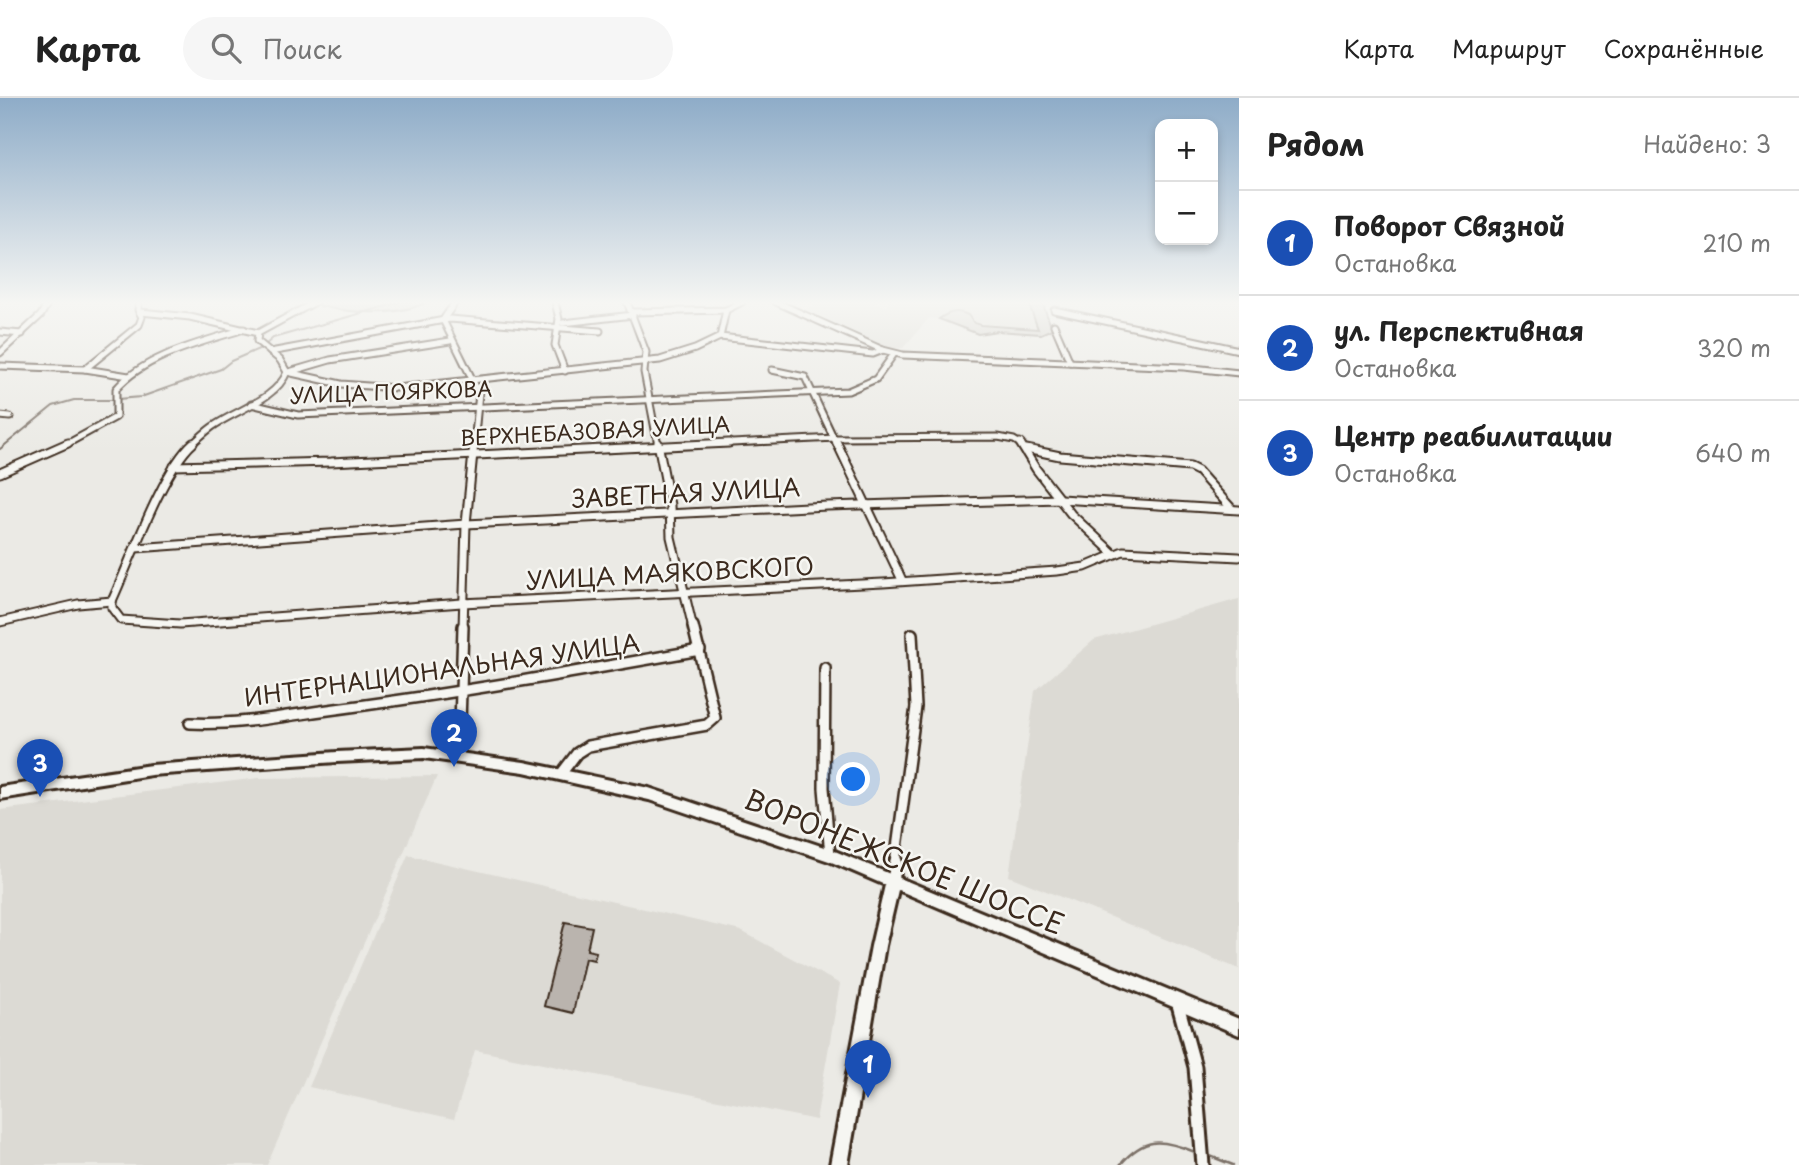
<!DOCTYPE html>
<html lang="ru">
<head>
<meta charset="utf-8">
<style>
	:root { --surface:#fff; --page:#f6f6f6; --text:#222; --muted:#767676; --line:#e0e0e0; --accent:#b45309 }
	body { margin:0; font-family:"Playpen Sans",sans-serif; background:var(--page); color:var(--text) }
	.controls { position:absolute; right:21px; top:21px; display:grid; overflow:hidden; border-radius:14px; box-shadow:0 4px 10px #0003 }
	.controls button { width:63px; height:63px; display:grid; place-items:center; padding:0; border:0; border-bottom:2px solid var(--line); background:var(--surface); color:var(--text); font:35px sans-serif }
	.you { position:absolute; left:854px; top:682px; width:24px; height:24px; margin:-18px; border:5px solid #fff; border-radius:50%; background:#1a73e8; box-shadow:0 0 0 10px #1a73e833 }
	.badge { display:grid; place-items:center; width:46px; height:46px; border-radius:50%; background:var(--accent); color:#fff; font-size:23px; font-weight:700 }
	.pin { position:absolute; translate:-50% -58px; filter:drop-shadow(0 2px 4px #0008) }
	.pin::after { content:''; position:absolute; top:37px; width:24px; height:21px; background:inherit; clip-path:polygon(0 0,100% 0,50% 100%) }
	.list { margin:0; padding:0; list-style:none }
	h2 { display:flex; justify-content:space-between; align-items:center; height:91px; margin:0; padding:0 28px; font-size:30px }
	h2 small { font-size:23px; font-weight:400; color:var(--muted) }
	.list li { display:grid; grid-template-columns:46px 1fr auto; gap:21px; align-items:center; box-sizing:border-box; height:105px; padding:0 28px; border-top:2px solid var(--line) }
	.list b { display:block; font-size:26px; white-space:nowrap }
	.list p { margin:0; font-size:23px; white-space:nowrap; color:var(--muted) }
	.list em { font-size:23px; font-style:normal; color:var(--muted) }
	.icon { flex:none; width:38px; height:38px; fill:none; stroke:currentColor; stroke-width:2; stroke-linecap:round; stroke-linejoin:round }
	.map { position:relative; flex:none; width:1239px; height:1067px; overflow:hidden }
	header { display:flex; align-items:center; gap:42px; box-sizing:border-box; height:98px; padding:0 35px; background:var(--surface); border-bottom:2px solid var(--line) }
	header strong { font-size:33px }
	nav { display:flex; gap:38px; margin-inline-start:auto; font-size:24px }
	.search { width:490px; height:63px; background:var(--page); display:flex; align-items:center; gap:18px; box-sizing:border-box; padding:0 24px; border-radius:38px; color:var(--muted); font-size:26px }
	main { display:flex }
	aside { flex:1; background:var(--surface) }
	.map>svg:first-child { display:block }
</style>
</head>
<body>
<header>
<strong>Карта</strong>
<div class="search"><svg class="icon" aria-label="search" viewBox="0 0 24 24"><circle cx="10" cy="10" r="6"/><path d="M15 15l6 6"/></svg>Поиск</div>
<nav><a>Карта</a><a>Маршрут</a><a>Сохранённые</a></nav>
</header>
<main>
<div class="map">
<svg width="1239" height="1067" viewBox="0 0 1239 1067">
	<rect width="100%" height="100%" fill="#ebeae5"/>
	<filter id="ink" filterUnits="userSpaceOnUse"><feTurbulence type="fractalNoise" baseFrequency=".0143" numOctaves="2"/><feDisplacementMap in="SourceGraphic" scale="14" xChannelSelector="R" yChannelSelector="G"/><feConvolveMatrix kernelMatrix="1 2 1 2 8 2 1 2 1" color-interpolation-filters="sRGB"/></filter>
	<g filter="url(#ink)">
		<g fill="#dcdad4">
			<path d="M822,204H867L887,208L888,204H1027L1038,231L929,220L903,250H889L805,211Z"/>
			<path d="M1239,501V871L1009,778L1035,593L1094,542Z"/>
			<path d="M437,678L267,1067H0V712L259,680Z"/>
			<path d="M408,757L741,833L840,886L816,1022L475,952L454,1021L309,989Z"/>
		</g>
		<g fill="#cdcac4" stroke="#847a71" stroke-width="2">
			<path d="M318,204H427C397,219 351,215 320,208Z"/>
			<path d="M1028,204H1042L1052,231L1041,236L997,233L978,236L939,221C948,214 957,211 968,217L974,225L981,227L1038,231Z"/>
		</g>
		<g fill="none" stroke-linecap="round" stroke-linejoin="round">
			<g stroke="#7c7167" stroke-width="2">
				<path d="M265,247L273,240L401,204"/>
				<path d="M118,301L141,299L221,271L231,263L261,250"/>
				<path d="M0,351L53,308L74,302H113"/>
			</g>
			<g stroke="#7c7167" stroke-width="2.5">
				<path d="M1210,1058L1233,1067"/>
				<path d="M1120,1067C1144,1038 1162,1041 1195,1054"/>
			</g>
		</g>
		<path fill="#bab4ae" stroke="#3b2a1e" stroke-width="2" d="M565,824L592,829L587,852L596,854L594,862L585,860L573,915L544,908Z"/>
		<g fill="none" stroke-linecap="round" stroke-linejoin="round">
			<defs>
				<g id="street-far3">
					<path d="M455,204L443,222L479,295L474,347"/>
					<path d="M555,204L559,221L555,247L565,273"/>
					<path d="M627,204L646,254L644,274L658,347"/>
					<path d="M776,204L883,252"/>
					<path d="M1054,212L1239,252"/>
					<path d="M141,214L190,219L258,235"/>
					<path d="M632,214L726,212L742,204"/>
					<path d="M563,225L633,217"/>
					<path d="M1054,227L1070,264"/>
					<path d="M0,234L22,236"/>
					<path d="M720,239L873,256L883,252L903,257L1184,269L1239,275"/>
					<path d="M270,254L450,221L600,233"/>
					<path d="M0,255L41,217L48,204"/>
					<path d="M0,268L85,271L129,278"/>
					<path d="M85,271L139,227L142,219L138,212L139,204"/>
					<path d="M772,272L805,279L837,347"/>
					<path d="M287,274L341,286L396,290L660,262L695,251L720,239L726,212"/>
					<path d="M289,274L330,262L450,243"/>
					<path d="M251,306L298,317L848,293L876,281L894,256"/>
					<path d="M0,318L10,319"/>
					<path d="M65,347L116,319V291C145,257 203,244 244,231"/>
					<path d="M191,347C198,341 205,334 212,329C235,312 276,302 287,274L280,262L257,243L258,235L315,204"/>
					<path d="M692,347L836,340L998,339L1014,342L1022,347"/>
				</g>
				<g id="street-far2">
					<path d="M658,345L670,407L671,439L693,530"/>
					<path d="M837,345L902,482"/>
					<path d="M1020,345L1036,371L1071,416L1113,455"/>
					<path d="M1026,351L1060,358L1190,369L1198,373L1232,411"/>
					<path d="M174,368L331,364L729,345"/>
					<path d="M0,375L68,345"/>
					<path d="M136,450L466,426L827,408L1060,401L1239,412"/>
					<path d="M112,503V510L121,522L180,526L462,505L883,485L1057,473L1085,469L1123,453L1239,459"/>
					<path d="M112,503C130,464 163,371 193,345"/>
					<path d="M0,524L78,506L112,503"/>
					<path d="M463,530L466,426L474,345"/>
				</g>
				<g id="street-far1">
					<path d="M825,570L824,690L830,757"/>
					<path d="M190,625C240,628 294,616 343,610C463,594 581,573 700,552"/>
					<path d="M459,659L463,528"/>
					<path d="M561,676L577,655L588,648L707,627L715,620L693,528"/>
					<path d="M895,765L916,609L912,536"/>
				</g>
				<g id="street">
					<path d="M893,784L896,763"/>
					<path d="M1177,903L1195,969L1203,1067"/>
				</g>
				<path id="secondary" d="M424,650L524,664L649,690L830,751L1239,921V937L898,792L885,848L848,1067H830L871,848L885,787L829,763L649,702L524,674L424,660L337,664L151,677L0,701V689L151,667L337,654Z"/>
			</defs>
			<use href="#street-far3" stroke="#3b2a1e" stroke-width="9"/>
			<use href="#street-far2" stroke="#3b2a1e" stroke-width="11"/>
			<use href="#street-far1" stroke="#3b2a1e" stroke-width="14"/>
			<use href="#street" stroke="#3b2a1e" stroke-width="17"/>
			<use href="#secondary" stroke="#3b2a1e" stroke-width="6"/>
			<use href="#street-far3" stroke="#f6f6f2" stroke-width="5"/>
			<use href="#street-far2" stroke="#f6f6f2" stroke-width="7"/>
			<use href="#street-far1" stroke="#f6f6f2" stroke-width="9"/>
			<use href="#street" stroke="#f6f6f2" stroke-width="11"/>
			<use href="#secondary" fill="#f6f6f2" fill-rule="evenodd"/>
		</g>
	</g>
	<linearGradient id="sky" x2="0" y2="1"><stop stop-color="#8eacc8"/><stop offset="0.58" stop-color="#f6f6f3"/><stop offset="1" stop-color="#f6f6f3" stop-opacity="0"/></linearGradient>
	<rect width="1239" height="353" fill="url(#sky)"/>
	<g text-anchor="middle" stroke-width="5" stroke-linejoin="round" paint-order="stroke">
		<g font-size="21" fill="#3b2a1e" stroke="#f6f6f2">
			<text transform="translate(391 295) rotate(-2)" y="7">УЛИЦА ПОЯРКОВА</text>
			<text transform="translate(595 334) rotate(-3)" y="7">ВЕРХНЕБАЗОВАЯ УЛИЦА</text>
		</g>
		<g font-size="24" fill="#3b2a1e" stroke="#f6f6f2">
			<text transform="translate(686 396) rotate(-3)" y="8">ЗАВЕТНАЯ УЛИЦА</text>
			<text transform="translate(670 476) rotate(-3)" y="8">УЛИЦА МАЯКОВСКОГО</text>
			<text transform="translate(442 573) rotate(-8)" y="8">ИНТЕРНАЦИОНАЛЬНАЯ УЛИЦА</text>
		</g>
		<g font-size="28" fill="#3b2a1e" stroke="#f6f6f2">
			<text transform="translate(904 764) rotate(22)" y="10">ВОРОНЕЖСКОЕ ШОССЕ</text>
		</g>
	</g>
</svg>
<div class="controls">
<button>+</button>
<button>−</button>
</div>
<div class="you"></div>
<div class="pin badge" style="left:868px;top:1000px;background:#1a4fb4">1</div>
<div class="pin badge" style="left:454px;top:669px;background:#1a4fb4">2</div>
<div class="pin badge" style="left:40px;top:699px;background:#1a4fb4">3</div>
</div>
<aside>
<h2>Рядом<small>Найдено: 3</small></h2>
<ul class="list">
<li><span class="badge" style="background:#1a4fb4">1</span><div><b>Поворот Связной</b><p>Остановка</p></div><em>210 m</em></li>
<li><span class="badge" style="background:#1a4fb4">2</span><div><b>ул. Перспективная</b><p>Остановка</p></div><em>320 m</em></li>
<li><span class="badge" style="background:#1a4fb4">3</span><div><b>Центр реабилитации</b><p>Остановка</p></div><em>640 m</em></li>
</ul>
</aside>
</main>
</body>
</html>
